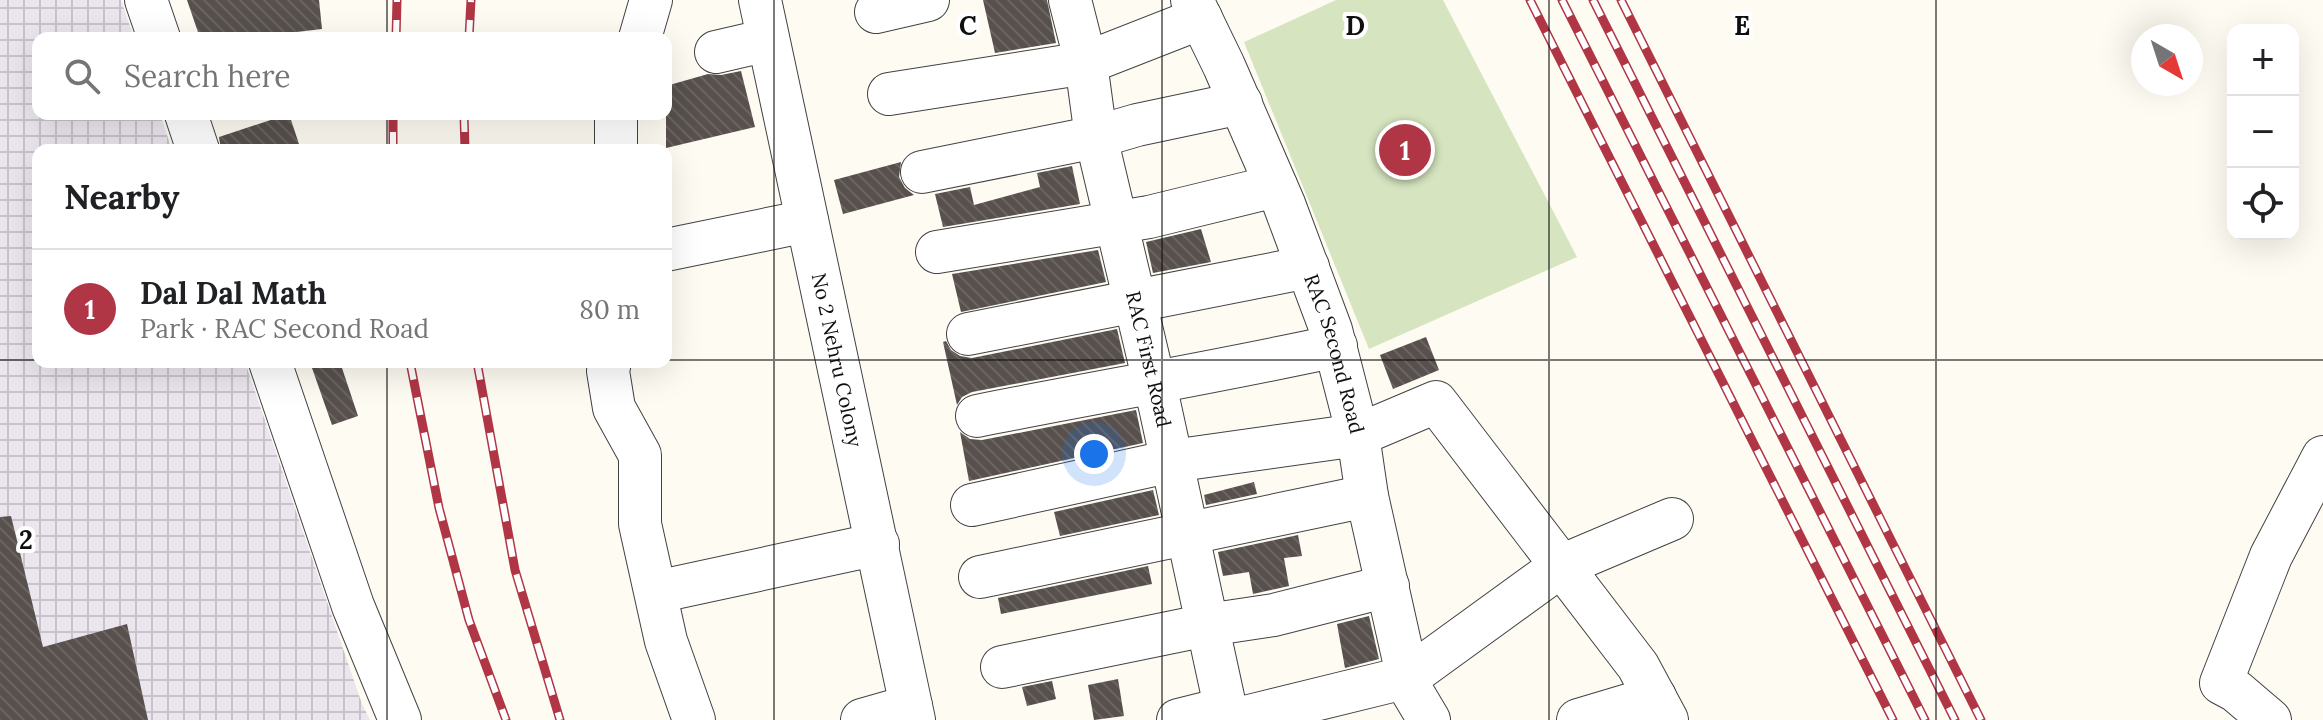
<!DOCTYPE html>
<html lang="en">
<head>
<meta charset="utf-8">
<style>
	:root { --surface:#fff; --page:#f2f2f2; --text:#202124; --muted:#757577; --line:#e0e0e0; --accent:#b03646 }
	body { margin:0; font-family:Lora,serif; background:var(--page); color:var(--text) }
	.controls { position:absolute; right:24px; top:24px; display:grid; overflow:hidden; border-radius:16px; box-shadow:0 8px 32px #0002 }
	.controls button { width:72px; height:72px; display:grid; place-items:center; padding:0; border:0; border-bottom:2px solid var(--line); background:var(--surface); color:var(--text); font:40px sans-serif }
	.compass { position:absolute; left:2131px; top:24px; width:72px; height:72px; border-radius:50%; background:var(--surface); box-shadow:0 8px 32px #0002; rotate:141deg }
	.you { position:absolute; left:1094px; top:454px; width:28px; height:28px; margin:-20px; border:6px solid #fff; border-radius:50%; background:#1a73e8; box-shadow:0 0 0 12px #1a73e833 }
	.badge { display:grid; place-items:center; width:52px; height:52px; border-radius:50%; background:var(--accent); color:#fff; font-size:26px; font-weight:700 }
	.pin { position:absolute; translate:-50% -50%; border:4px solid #fff; box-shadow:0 2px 8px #0006 }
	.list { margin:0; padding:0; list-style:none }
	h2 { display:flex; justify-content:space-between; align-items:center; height:104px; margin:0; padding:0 32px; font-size:34px }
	h2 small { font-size:26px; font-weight:400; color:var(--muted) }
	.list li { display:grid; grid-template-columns:52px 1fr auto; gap:24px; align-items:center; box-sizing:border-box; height:120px; padding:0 32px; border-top:2px solid var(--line) }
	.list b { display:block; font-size:30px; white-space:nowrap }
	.list p { margin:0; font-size:26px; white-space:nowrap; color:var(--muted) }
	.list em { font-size:26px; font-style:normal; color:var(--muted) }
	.icon { flex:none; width:44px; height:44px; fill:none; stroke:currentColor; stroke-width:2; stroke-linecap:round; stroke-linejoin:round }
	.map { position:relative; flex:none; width:2323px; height:720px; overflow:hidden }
	.search { position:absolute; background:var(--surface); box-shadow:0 8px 32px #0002; left:32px; top:32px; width:640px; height:88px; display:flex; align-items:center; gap:20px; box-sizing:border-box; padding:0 28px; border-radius:16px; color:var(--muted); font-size:30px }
	.panel { position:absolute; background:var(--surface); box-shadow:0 8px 32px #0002; left:32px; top:144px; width:640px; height:224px; border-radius:16px }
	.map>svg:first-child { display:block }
</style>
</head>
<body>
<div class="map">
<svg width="2323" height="720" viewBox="0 0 2323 720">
	<defs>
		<pattern id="industrial-grid" width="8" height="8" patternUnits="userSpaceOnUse" patternTransform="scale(2)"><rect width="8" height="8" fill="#ebe5ed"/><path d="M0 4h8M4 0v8" fill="none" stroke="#c8c3ca"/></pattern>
		<pattern id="building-back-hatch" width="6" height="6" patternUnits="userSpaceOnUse" patternTransform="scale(2)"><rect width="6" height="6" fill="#57504d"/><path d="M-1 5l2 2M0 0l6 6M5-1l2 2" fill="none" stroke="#6a6562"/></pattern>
	</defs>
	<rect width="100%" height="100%" fill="#fefbf3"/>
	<path fill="url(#industrial-grid)" d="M0,0H121L134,38H38V114H160L172,150H38V362H245L362,704L370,720H0Z"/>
	<path fill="#d6e5c0" d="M1336,0H1443L1577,257L1369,349L1244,42Z"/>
	<g fill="url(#building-back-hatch)">
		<path d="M187,0H319L322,29L246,38H200Z"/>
		<path d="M983,0H1047L1056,43L995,53Z"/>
		<path d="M741,71L755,127L666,148V86L708,74L721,75Z"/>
		<path d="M289,114L301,150H221L219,137Z"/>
		<path d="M901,162L899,177L905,188L914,195L843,214L834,180Z"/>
		<path d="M1072,166L1080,204L943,227L935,194L970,187L974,205L1040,187L1037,173Z"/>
		<path d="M1201,229L1211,262L1153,273L1146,242Z"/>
		<path d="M1098,250L1106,282L961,312L952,274Z"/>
		<path d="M1117,329L1125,363L972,392L962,397L957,405L943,342L946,341L951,350L960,356L972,358Z"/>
		<path d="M1426,337L1439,370L1393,389L1380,355Z"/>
		<path d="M330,362H340L358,416L332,425L312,368Z"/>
		<path d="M1136,410L1143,443L969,481L960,432L970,439L982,440Z"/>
		<path d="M1254,482L1257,494L1206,505L1204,495Z"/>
		<path d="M1153,490L1159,515L1060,536L1054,512Z"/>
		<path d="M11,516L43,647L127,624L148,720H0V517Z"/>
		<path d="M1298,535L1302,556L1284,558L1289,586L1253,594L1249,572L1223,576L1218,552Z"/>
		<path d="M1148,566L1152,584L1001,614L998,598Z"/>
		<path d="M1369,616L1379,659L1345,668L1337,624Z"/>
		<path d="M1118,679L1124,716L1094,720L1088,685Z"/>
		<path d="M1052,681L1056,699L1027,706L1022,687Z"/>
	</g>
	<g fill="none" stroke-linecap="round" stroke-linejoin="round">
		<defs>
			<g id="minor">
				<path d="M146,0L159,38"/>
				<path id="s1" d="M760,0L914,720"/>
				<path id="s2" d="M1070,0L1086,63L1096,137L1160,407L1228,720"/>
				<path id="s3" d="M1192,0L1224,66L1284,204L1331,330L1358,435L1367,496L1410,688L1429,720"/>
				<path d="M876,12L928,0"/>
				<path d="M640,38L651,0"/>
				<path d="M716,52L768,40"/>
				<path d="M889,94L1086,63L1201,18"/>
				<path d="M186,114L198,150"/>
				<path d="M616,114V150"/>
				<path d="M922,172L1096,137L1137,125L1241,103"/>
				<path d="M666,250L807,221"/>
				<path d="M937,252L1149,217L1276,186"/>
				<path d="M968,334L1308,267"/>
				<path d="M270,362L353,606L400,720"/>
				<path d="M610,362L608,371L614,408L640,455V524L666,641L694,720"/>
				<path d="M977,416C1097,392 1217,372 1336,346"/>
				<path d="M972,505L1172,461L1358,435L1436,402L1638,666L1667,720"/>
				<path d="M980,577L1367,496"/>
				<path d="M656,592L878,544"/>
				<path d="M1002,667L1207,625L1274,615L1388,586"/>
				<path d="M862,720L911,706"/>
				<path d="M1178,720L1226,708"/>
				<path d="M1233,720L1408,677L1561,566L1672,519"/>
				<path d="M1578,720L1655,697"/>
				<path d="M2270,720L2236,691L2221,683L2271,556L2323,457"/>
			</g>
		</defs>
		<use href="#minor" stroke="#424242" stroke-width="44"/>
		<use href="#minor" stroke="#fff" stroke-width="42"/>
		<defs>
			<g id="rail">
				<path d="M1530,0L1893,720"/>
				<path d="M1562,0L1925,720"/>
				<path d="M1593,0L1955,720"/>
				<path d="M1621,0L1981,720"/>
				<path d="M396,38L397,0"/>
				<path d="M469,38L471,0"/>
				<path d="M464,114L465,150"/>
				<path d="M393,150V114"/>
				<path d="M410,362L439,508L469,620L506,720"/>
				<path d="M477,362L515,570L560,720"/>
			</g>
		</defs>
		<use href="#rail" stroke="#b03646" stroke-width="9"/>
		<use href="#rail" stroke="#fff" stroke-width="6" stroke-dasharray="18" stroke-linecap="butt"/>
	</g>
	<path fill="none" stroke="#0f0f0f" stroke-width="2" stroke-opacity="0.55" d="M387,0V38M774,0V720M1162,0V720M1549,0V720M1936,0V720M387,114V150M0,360H38M666,360H2323M387,362V720"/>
	<g text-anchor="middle" stroke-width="8" stroke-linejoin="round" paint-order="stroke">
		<g font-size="20" fill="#0f0f0f" stroke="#fff">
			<text dy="7" stroke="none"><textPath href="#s3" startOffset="382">RAC Second Road</textPath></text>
			<text dy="7" stroke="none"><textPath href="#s1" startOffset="368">No 2 Nehru Colony</textPath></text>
			<text dy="7" stroke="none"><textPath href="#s2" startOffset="368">RAC First Road</textPath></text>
		</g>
	</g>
	<g font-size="26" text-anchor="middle" font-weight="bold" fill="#0f0f0f" stroke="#fff" stroke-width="8" stroke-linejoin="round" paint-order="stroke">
		<text x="968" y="35">C</text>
		<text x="1355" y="35">D</text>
		<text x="1742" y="35">E</text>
		<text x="26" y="549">2</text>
	</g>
</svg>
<div class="controls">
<button>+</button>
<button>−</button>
<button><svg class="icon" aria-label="locate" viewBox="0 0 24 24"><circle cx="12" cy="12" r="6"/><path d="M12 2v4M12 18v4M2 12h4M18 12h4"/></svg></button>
</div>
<svg class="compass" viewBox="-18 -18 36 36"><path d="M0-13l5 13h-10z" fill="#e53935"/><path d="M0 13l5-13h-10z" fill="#757577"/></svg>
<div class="you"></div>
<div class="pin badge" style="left:1405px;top:150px">1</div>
<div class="search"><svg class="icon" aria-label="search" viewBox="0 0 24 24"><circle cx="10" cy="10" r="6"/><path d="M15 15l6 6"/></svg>Search here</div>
<section class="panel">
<h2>Nearby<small></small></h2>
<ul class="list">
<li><span class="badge">1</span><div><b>Dal Dal Math</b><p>Park · RAC Second Road</p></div><em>80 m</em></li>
</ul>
</section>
</div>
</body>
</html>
